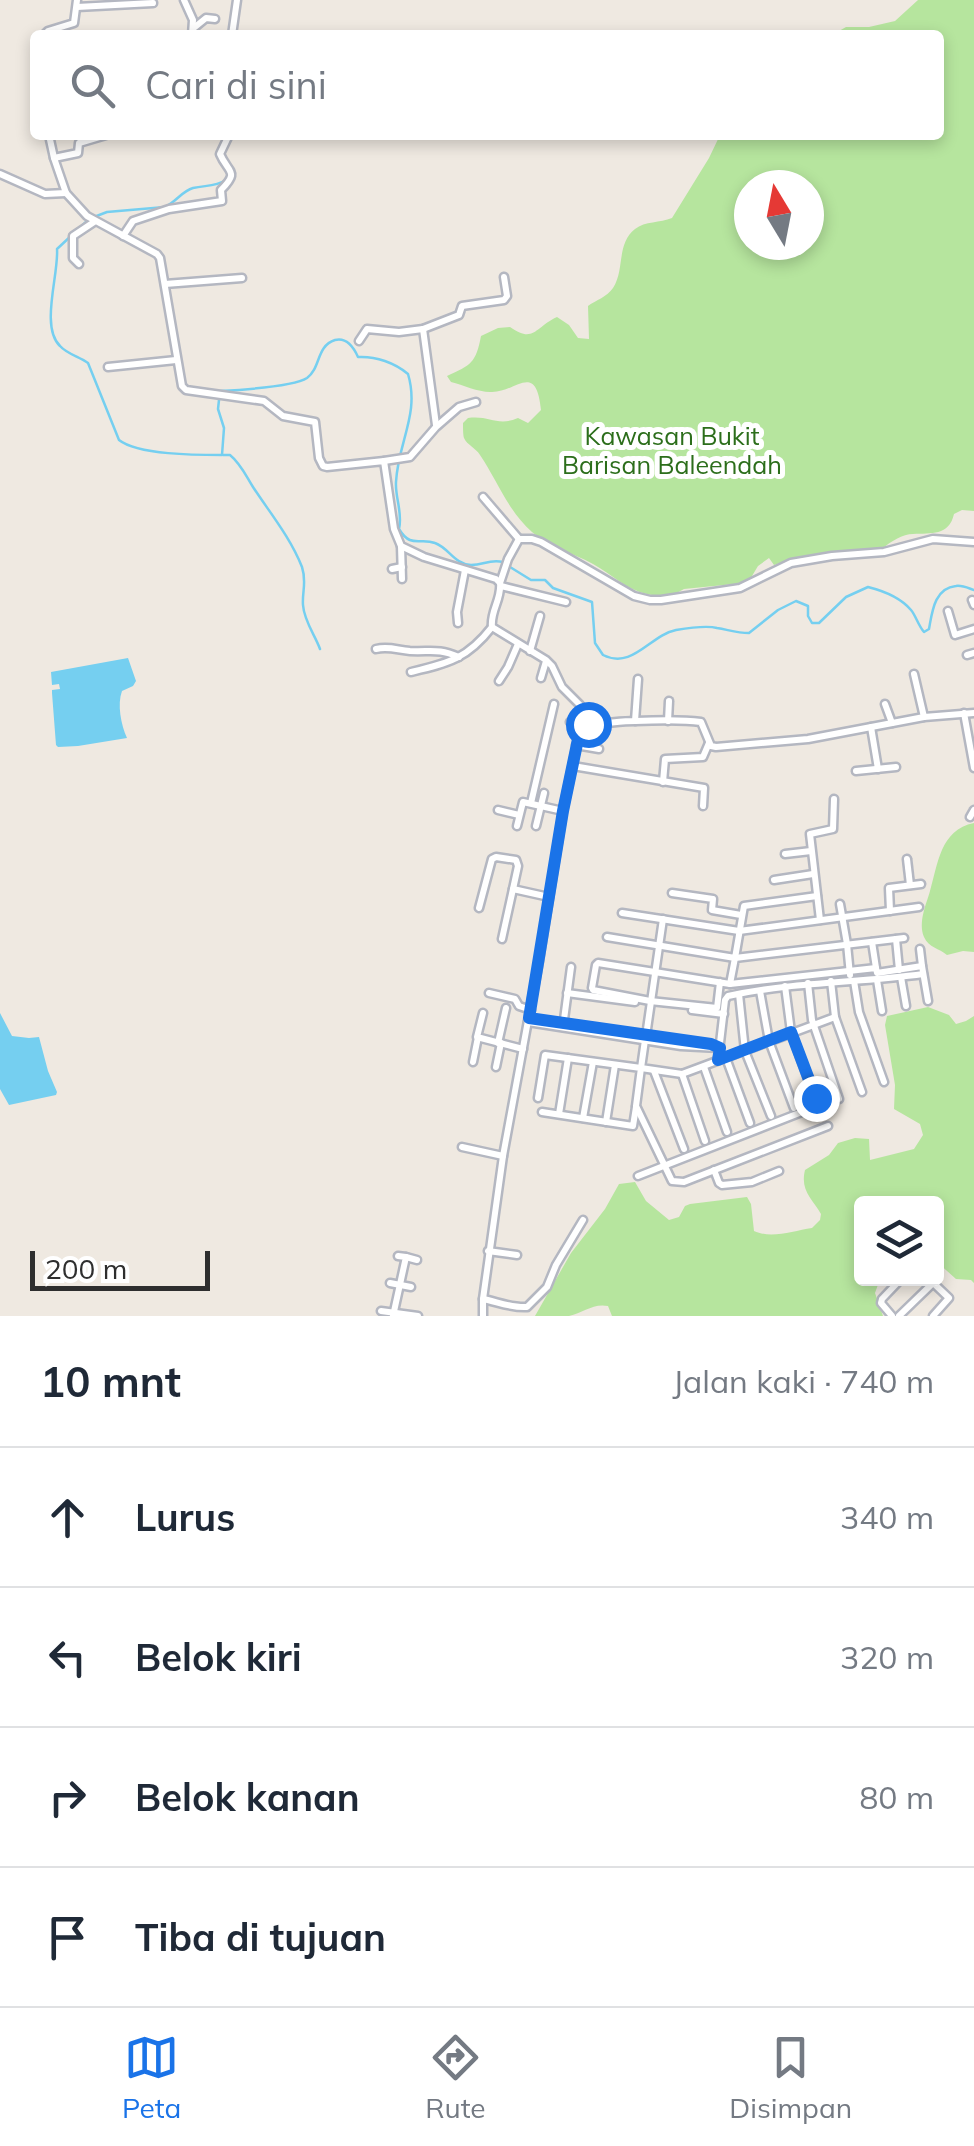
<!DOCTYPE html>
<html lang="id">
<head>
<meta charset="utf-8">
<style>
	:root { --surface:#fff; --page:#f2f2f3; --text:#1f2937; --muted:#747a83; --line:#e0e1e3; --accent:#1a73e8 }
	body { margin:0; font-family:Mulish,sans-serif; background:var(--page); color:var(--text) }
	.controls { position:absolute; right:30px; bottom:30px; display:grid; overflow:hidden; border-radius:10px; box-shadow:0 5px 15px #0003 }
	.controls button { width:90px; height:90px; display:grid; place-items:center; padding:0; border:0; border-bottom:2px solid var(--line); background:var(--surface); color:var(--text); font:50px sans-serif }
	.compass { position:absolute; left:734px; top:170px; width:90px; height:90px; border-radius:50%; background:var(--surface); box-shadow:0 5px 15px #0003; rotate:350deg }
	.scale { position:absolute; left:30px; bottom:25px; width:180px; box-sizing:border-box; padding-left:10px; border:5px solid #2e2e2e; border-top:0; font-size:28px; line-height:35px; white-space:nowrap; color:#2e2e2e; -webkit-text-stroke:8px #fff; paint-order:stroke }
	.stop { position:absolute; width:30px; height:30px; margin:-22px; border:8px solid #1a73e8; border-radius:50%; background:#fff }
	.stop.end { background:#1a73e8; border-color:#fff; box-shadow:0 2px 10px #0008 }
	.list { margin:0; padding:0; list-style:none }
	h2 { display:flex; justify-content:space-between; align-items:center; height:130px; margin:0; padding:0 40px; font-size:42px }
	h2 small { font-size:32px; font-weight:400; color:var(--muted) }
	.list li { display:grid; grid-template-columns:65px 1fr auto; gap:30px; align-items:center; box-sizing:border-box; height:140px; padding:0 40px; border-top:2px solid var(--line) }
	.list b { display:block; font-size:38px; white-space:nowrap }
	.list em { font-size:32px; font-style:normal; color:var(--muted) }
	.icon { flex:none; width:55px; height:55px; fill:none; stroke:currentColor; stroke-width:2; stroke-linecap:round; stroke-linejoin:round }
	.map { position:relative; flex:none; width:974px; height:1316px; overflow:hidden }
	.search { position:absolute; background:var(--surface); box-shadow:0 5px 15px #0003; left:30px; right:30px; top:30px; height:110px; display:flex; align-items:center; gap:25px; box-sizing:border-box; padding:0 35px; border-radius:10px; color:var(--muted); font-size:38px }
	.sheet { height:690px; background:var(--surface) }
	nav { display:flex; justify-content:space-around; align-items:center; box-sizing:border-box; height:140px; border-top:2px solid var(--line); background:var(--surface); font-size:28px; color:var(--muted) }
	nav a { display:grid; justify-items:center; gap:5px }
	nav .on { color:var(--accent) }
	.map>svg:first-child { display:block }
</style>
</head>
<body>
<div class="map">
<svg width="974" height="1316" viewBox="0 0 974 1316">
	<rect width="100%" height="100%" fill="#efe9e1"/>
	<g fill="#b6e59e" fill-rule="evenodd">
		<path d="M918,0H974V511L962,510L954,514C949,536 931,533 913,534C903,534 890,542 883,548L799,557L774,565L769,558L758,566L749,581L744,583L684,589C673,596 660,597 647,594C627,590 611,574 593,564C573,553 549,547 532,532C508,511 497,480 480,455C476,448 467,445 464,438C463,435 463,427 463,423L468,418C490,415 497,427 518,418L528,423L541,410C536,359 515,394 490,392C478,392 463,385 451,382L447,376C471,365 476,363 481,336L498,328L510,327C534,344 535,327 557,317L569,325L578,338L589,339L588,306C596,300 607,297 613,288C625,270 616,244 635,229C645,221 660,223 672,218L709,158L720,135H939V35H832L846,27H869L895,21ZM749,185H809V245H749Z"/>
		<path d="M974,823V952L963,951L947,955C939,948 929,948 924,937C918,922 926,905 930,891C938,864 940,830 974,823Z"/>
		<path d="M928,1007L949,1015L956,1024L966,1021L974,1016V1283L971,1280L956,1279L937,1262L936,1204H862V1278L880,1279L875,1293L883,1316H612L608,1306C593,1303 583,1313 569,1316C558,1316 546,1316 535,1316L571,1253L605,1209L619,1184L635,1182L646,1201L669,1220L679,1217L685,1206L690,1204L747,1197L751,1204L754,1231C771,1239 793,1231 812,1228L820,1220L821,1214C812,1198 800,1191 805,1170L829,1155L838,1143L855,1138L869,1139L870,1160L914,1149L923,1135L920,1124L894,1109L895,1085L885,1025L887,1016Z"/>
	</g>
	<g fill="#75cff0">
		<path d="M128,658L136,681L133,686L122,691C117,704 121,725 127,738L78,746L58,747L56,745L52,693V690L60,689L59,684L52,685L51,672Z"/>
		<path d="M0,1013L12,1036L29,1038L39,1037L48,1071L57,1092L56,1095L9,1105L0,1089Z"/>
	</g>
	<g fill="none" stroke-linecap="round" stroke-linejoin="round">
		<g stroke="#75cff0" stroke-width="2.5">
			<path d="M223,141L217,153L223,165"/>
			<path d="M94,217L107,212L165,207C176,202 182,191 193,188C206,185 215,187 226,180"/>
			<path d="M87,221L57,249C59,274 40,327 60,346C67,354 80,357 88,363L119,440C138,455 197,455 222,455L224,428L218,409L220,391C238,390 293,387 307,378C321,368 316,346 335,340C347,337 354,348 358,357C376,356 395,363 408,374C420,414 398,442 396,482C395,498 403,513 399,529C411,549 420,537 435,543C449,548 454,564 471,565C484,565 489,559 503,562"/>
			<path d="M223,455H230C241,464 246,476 253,487C270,513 290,537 302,567C307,582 302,591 303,605C304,621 315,635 320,649"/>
			<path d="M510,567L531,580H545L553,588L592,602L595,643L603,655C633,670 650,635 676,630C688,628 706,625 717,628C729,630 737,633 749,633L778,610L796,601L808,606V616L812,623H819L846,597L868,587C884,591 900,597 911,610C916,616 918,625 924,632L929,629C932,613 934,588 956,586C962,585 968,588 974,590"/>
		</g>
		<defs>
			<g id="minor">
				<path d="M184,0L193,20L192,35"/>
				<path d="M77,7L153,3"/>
				<path d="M195,27L206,18L215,19"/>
				<path d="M44,35L48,31L74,23L77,0"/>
				<path d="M232,35L237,0"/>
				<path d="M49,135L54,158L66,193L87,216L157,254L160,258L182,386L186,390L264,401L283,416L315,422L319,458L323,466L327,467L384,461L394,529L401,546L424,557L496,579L500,583C502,599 490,611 492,627L546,660L552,666L562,687L580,705L581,725L563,811L539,961L503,1156L483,1299V1316"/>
				<path d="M54,158L78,153L79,143L106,135"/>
				<path d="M0,174L45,194L66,193"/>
				<path d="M123,236L133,221L169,209L222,201L221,190C240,171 228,173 220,154L229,135"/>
				<path d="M79,264L73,258V236L94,222"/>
				<path d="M165,284L242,278"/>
				<path d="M423,329L436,425"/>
				<path d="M359,341L367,329L399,332L423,329L459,315L462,306L504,300L507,296L504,277"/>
				<path d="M108,367L176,360"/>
				<path d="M384,461L410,457L436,427L459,407L476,402"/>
				<path d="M483,497L519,539"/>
				<path d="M401,546L402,579"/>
				<path d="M392,569L402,567"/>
				<path d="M500,583L508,559L519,539H532L541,542L634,596L650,600H661L740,588L791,563L832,556L884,552L933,539L974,542"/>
				<path d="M501,586L566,602"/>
				<path d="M972,600L974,605"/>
				<path d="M948,611L955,635L974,629"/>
				<path d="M458,623L457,612L465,570"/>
				<path d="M376,649C389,646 397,650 410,651C432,652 437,648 459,657"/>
				<path d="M530,651L540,616"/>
				<path d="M967,655L974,653"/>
				<path d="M411,672C449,663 467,659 492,627"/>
				<path d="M914,674L924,717"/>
				<path d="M541,678L546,661"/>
				<path d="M499,681L508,667L518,644"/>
				<path d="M885,704L892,723"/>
				<path d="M964,713L974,768"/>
				<path d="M635,721L638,679"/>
				<path d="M668,721L669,701"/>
				<path d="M570,722C590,727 614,721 635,721C657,720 680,719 701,722L711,746L716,747L808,739L924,717L974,713"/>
				<path d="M871,727L878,769"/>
				<path d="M576,745L599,749"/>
				<path d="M573,766L704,788L703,806"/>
				<path d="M856,771L896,767"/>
				<path d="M663,782L665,759L703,757L709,743"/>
				<path d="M531,803L554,704"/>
				<path d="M498,810L519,815"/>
				<path d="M970,817L974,810"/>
				<path d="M517,826L523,802L563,811"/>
				<path d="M536,826L544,793"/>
				<path d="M785,854L811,851"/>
				<path d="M907,859L910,885"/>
				<path d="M774,880L813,874"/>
				<path d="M672,893L713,899L712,910L741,915"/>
				<path d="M840,904L847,944L850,975"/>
				<path d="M479,908L492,859L496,857L516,860L518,866L513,889"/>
				<path d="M890,911L889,888L921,884"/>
				<path d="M622,913L739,931L919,907"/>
				<path d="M820,920L810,834L833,829L834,799"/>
				<path d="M607,937L735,958L744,906L817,896"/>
				<path d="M502,939L513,889L549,897"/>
				<path d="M896,939L899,970"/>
				<path d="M872,942L876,968"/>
				<path d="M920,949L922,966"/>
				<path d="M901,977L906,1006"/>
				<path d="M877,980L882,1011"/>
				<path d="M831,981L835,1017L862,1092"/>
				<path d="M854,981L859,1012L884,1082"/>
				<path d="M720,982L717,1008L650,1001L593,990L592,988L596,965L598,963L730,984L876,968L877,973L922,966L928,1001"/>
				<path d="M808,983L812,1020L839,1099"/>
				<path d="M730,984L735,958L904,938"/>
				<path d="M785,986L791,1032L815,1098"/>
				<path d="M760,991L769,1041L794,1108"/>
				<path d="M489,993L515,999L519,1006L531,1010"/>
				<path d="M567,993L635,1002"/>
				<path d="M739,994L745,1051L771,1116"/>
				<path d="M692,1010L724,1014"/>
				<path d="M483,1013L477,1037L523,1049"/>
				<path d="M528,1022L681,1046L719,1048"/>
				<path d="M563,1027L571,967"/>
				<path d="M585,1027L716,1046"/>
				<path d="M646,1036L663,919"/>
				<path d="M645,1040L641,1068L682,1074L835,1017"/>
				<path d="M498,1043L506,1008"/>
				<path d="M726,1058L750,1123"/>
				<path d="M718,1060L725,1000L728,996C792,982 858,983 923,974"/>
				<path d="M473,1062L478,1037"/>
				<path d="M496,1067L501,1043"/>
				<path d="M704,1067L727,1132"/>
				<path d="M654,1071L684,1149"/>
				<path d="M682,1074L705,1141"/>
				<path d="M538,1098L545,1055L641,1068L636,1106L672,1181L684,1182L828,1126"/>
				<path d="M542,1112L633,1126L636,1107"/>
				<path d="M559,1114L568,1058"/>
				<path d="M583,1118L593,1062"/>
				<path d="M606,1122L615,1065"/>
				<path d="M462,1147L503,1156"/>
				<path d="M714,1170L719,1183L722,1185L752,1182L779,1171"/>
				<path d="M638,1176L825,1103"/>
				<path d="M488,1251L517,1255"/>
				<path d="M406,1257L417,1260"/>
				<path d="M928,1278L949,1298L933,1316"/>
				<path d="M390,1283L411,1287"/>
				<path d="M483,1299C498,1302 511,1308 527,1307L547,1287L556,1265L583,1220"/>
				<path d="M381,1311L418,1316"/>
				<path d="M393,1316L406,1257L398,1256"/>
				<path d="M892,1316L881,1303L882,1299L902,1278"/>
				<path d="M899,1316L933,1283"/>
			</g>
		</defs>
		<use href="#minor" stroke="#b4b7c1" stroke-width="11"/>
		<use href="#minor" stroke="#fff" stroke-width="6"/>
	</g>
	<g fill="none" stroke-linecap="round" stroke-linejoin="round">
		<path stroke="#1a73e8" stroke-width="12" d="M588,724L581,725L563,811L529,1018L711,1044L720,1048L718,1060L791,1032L816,1098"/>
	</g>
	<g text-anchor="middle" stroke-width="10" stroke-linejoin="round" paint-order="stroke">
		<g font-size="25" fill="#2c6e1b" stroke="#fff">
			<text x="672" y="445">Kawasan Bukit<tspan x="672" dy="29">Barisan Baleendah</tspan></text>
		</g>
	</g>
</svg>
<div class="controls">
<button><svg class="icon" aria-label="layers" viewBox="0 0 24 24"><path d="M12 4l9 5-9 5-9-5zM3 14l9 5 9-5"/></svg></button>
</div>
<svg class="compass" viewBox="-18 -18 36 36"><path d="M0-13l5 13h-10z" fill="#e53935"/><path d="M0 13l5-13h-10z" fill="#747a83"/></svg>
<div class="scale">200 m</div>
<div class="stop" style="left:588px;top:724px"></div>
<div class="stop end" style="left:816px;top:1098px"></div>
<div class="search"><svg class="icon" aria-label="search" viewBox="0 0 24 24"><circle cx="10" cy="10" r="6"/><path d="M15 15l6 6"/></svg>Cari di sini</div>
</div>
<section class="sheet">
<h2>10 mnt<small>Jalan kaki · 740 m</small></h2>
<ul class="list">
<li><svg class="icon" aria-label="ahead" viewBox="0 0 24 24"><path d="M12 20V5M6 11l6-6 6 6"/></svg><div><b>Lurus</b></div><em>340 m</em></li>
<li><svg class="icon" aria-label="left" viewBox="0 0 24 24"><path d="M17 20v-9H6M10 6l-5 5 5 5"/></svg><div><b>Belok kiri</b></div><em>320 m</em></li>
<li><svg class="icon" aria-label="right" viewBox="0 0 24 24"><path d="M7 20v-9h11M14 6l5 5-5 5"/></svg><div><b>Belok kanan</b></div><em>80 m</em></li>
<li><svg class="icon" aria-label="arrive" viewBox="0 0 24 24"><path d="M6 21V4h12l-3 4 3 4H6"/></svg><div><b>Tiba di tujuan</b></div></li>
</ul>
</section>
<nav>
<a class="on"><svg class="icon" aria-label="map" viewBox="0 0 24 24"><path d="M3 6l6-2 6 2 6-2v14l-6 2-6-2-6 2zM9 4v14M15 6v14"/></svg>Peta</a>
<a><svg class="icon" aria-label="directions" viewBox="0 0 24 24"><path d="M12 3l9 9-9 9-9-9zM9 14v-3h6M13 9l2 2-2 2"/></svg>Rute</a>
<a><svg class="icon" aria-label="saved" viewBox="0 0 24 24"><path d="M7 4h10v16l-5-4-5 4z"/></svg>Disimpan</a>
</nav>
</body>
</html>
